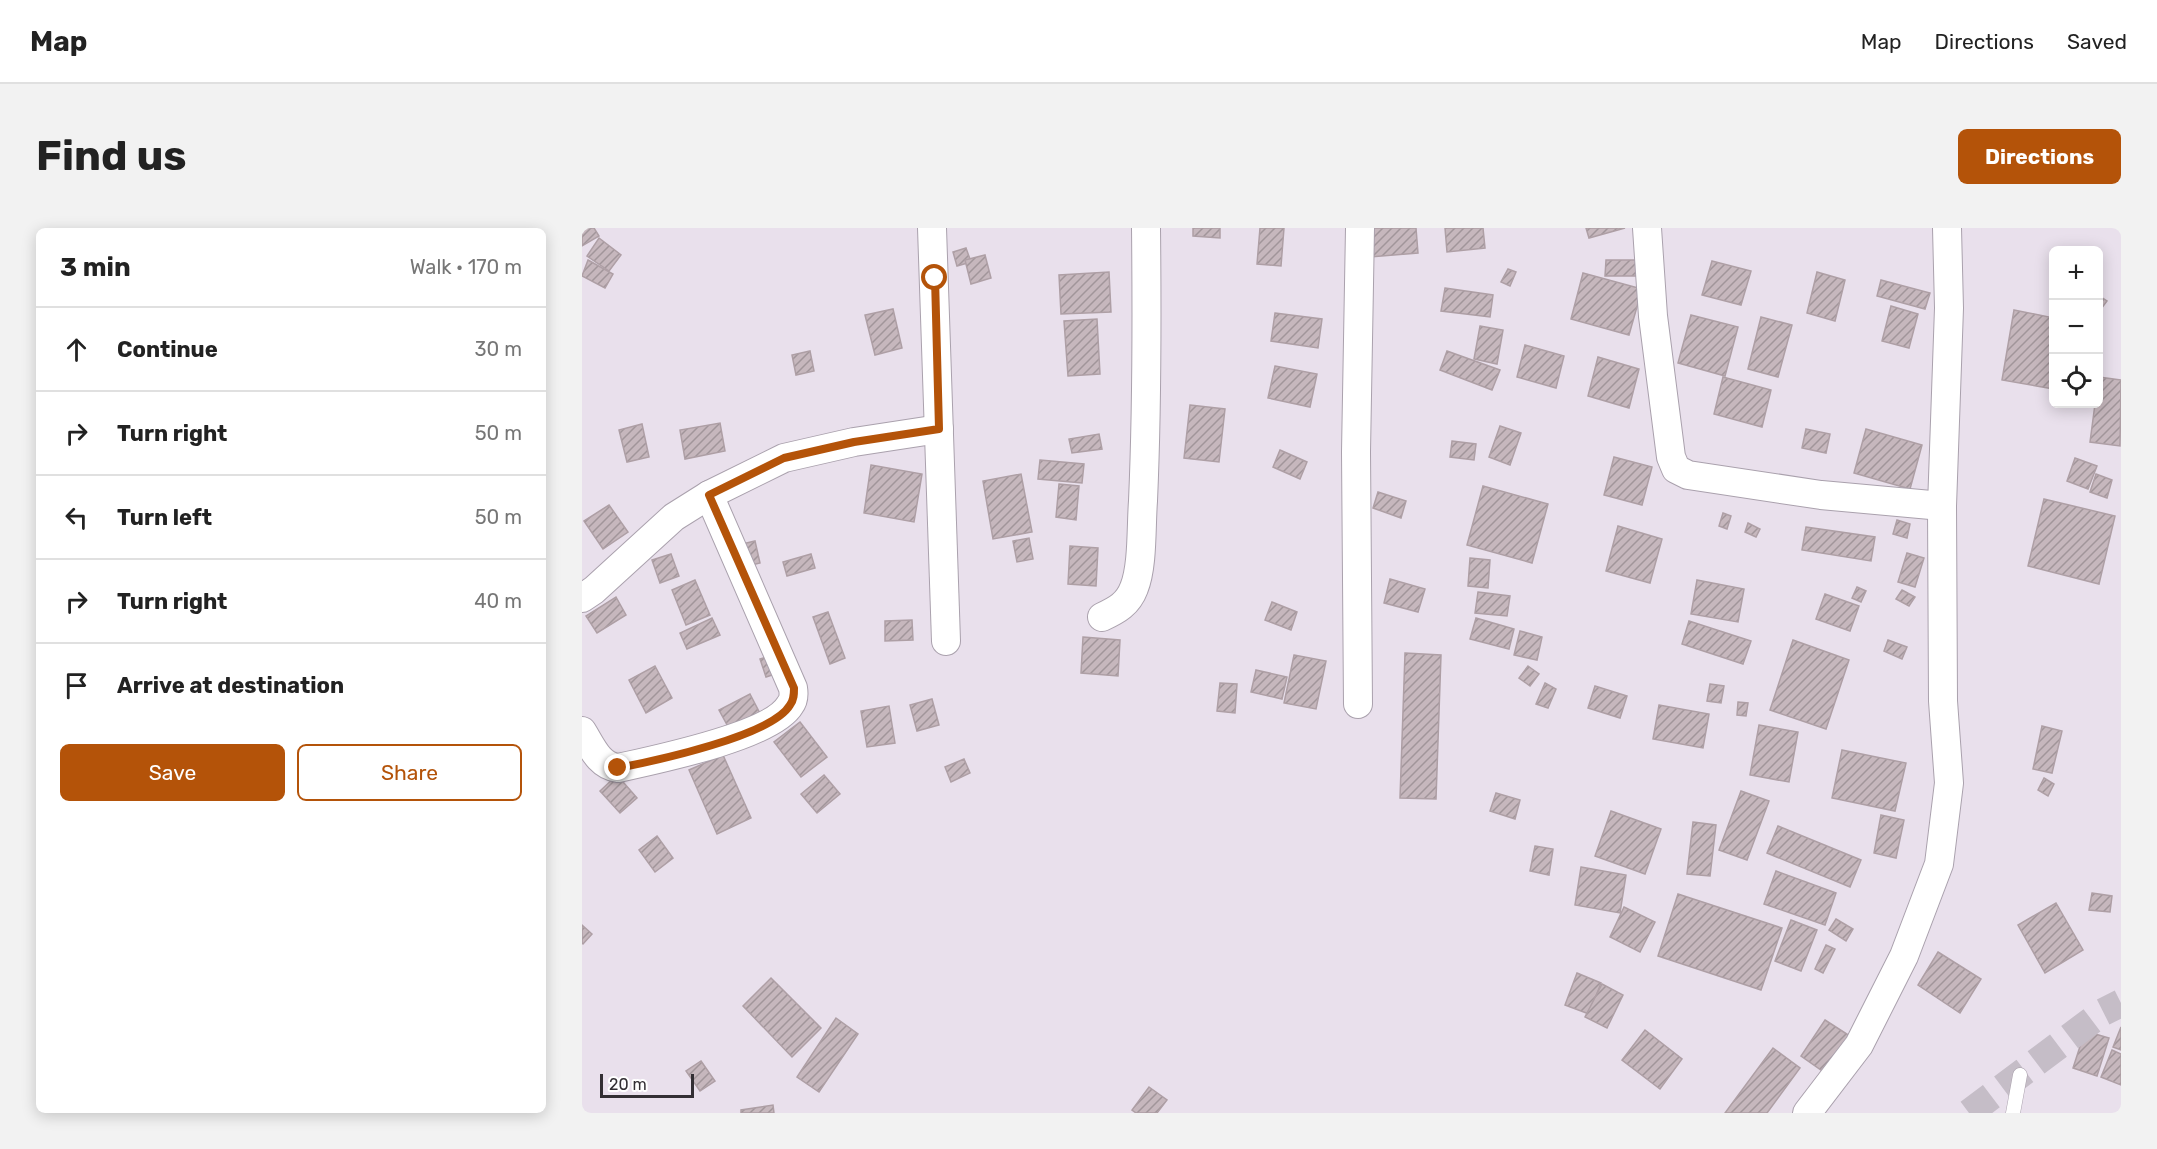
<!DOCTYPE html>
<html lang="en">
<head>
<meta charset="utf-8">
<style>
	:root { --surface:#fff; --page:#f2f2f2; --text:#222; --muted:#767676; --line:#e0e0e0; --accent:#b45309 }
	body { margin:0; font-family:Rubik,sans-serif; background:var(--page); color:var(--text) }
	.controls { position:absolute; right:18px; top:18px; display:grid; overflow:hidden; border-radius:9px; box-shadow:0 3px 15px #0003 }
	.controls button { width:54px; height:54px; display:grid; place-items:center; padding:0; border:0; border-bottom:2px solid var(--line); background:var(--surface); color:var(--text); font:30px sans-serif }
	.scale { position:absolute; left:18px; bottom:15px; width:94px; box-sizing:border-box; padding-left:6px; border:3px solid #332f34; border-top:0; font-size:16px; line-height:21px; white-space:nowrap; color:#332f34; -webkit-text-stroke:4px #fff; paint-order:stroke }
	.stop { position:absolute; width:18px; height:18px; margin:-14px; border:4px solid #b45309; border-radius:50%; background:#fff }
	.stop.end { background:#b45309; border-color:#fff; box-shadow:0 2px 6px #0008 }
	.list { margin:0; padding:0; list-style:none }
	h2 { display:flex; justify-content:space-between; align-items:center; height:78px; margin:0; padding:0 24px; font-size:26px }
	h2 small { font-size:20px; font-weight:400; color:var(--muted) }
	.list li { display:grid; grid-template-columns:39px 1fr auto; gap:18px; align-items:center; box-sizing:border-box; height:84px; padding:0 24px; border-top:2px solid var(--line) }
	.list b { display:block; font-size:22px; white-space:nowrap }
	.list em { font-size:20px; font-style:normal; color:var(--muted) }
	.actions { display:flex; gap:12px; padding:18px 24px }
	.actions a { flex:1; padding:14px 0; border:2px solid var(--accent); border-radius:9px; text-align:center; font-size:21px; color:var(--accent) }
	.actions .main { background:var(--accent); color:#fff }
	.icon { flex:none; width:33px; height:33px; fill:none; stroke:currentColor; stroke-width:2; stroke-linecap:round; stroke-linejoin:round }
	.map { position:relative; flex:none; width:1539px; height:885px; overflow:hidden; border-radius:9px }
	header { display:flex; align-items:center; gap:36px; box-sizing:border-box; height:84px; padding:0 30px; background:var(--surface); border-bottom:2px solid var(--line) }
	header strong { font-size:28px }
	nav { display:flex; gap:33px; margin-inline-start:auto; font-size:21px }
	.intro { display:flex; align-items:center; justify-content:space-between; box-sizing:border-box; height:144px; padding:0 36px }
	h1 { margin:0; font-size:42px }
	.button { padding:15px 27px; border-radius:9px; background:var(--accent); color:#fff; font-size:21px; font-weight:700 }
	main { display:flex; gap:36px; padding:0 36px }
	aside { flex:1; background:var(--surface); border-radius:9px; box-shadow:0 3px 15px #0003 }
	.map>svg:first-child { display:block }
</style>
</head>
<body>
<header>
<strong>Map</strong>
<nav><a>Map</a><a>Directions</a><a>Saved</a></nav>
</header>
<div class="intro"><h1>Find us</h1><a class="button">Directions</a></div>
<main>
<aside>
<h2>3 min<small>Walk · 170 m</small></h2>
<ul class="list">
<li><svg class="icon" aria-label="ahead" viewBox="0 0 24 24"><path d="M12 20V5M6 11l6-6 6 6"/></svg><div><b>Continue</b></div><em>30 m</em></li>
<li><svg class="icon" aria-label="right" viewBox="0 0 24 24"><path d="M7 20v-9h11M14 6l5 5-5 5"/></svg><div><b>Turn right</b></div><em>50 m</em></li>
<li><svg class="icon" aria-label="left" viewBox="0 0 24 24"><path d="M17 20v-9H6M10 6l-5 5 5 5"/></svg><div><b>Turn left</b></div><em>50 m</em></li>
<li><svg class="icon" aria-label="right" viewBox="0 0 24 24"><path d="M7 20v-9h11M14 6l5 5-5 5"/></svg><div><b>Turn right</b></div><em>40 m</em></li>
<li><svg class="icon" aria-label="arrive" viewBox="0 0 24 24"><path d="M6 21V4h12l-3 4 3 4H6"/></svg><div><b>Arrive at destination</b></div></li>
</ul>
<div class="actions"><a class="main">Save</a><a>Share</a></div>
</aside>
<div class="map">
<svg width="1539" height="885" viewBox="0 0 1539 885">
	<defs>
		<pattern id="building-hatch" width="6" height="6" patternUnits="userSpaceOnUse" patternTransform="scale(1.5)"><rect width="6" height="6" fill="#c6b7bd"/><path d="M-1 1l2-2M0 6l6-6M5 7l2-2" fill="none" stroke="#a1959a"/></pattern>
	</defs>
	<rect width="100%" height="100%" fill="#e9e0ec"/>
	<g fill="url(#building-hatch)" stroke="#ae9fa5" stroke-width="1.5">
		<path d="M0,0H12L17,8L0,18Z"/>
		<path d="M611,0H638V10L611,8Z"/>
		<path d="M678,0H702L699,38L675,36Z"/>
		<path d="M773,0H834L836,25L776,30Z"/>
		<path d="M863,0H901L903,20L865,24Z"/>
		<path d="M1004,0H1043L1007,10Z"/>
		<path d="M17,10L39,27L27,43L5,28Z"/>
		<path d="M384,20L389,34L375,38L371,24Z"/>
		<path d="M403,27L409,50L389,56L383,32Z"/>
		<path d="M6,32L31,46L23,60L0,48Z"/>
		<path d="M1024,32H1055V48H1023Z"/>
		<path d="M1130,33L1169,43L1159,77L1120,67Z"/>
		<path d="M926,41L934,44L928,58L919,54Z"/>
		<path d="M527,44L529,84L479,86L477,47Z"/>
		<path d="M1235,44L1263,52L1253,93L1225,85Z"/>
		<path d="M1001,45L1060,61L1047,107L989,91Z"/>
		<path d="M1299,52L1348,65L1343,81L1295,68Z"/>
		<path d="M863,60L911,67L908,89L859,83Z"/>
		<path d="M1516,67L1525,73L1516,85Z"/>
		<path d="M1309,78L1336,86L1327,120L1300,113Z"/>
		<path d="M311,81L320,120L293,127L283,87Z"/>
		<path d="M1432,82L1472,90V161L1420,152Z"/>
		<path d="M693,85L740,91L736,120L689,113Z"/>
		<path d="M1109,87L1156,99L1143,148L1096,135Z"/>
		<path d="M1179,89L1210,97L1196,149L1166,141Z"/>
		<path d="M515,91L518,146L486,148L482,93Z"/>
		<path d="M898,98L921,102L915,136L892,131Z"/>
		<path d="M943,117L982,128L974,160L935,149Z"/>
		<path d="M228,123L232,143L214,147L210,127Z"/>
		<path d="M865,123L918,142L910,162L858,142Z"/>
		<path d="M1016,129L1057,141L1047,180L1006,168Z"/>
		<path d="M693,138L735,146L728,179L686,170Z"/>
		<path d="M1141,149L1189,162L1180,199L1132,186Z"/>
		<path d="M1517,149L1539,152L1538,218L1508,214L1513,176H1516Z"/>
		<path d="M608,177L643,181L637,234L602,230Z"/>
		<path d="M138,195L143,223L103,231L98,202Z"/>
		<path d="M60,196L67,229L45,234L37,202Z"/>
		<path d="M918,198L939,205L928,237L907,229Z"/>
		<path d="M1224,201L1248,206L1244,225L1220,220Z"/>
		<path d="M1284,201L1340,217L1328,261L1272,245Z"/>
		<path d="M517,206L520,221L490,225L487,211Z"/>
		<path d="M870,213L894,216L892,232L868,229Z"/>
		<path d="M698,222L725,234L718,251L691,239Z"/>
		<path d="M1032,229L1070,239L1060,277L1022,267Z"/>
		<path d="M1493,230L1515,238L1506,261L1485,253Z"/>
		<path d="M458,232L502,236L500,255L456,251Z"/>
		<path d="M289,237L340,246L332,294L282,285Z"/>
		<path d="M439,246L450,304L411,311L401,253Z"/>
		<path d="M1514,246L1530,252L1525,270L1508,264Z"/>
		<path d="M477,256L497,258L494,292L474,289Z"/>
		<path d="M901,258L966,276L950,335L885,317Z"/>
		<path d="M796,264L824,273L819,290L791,280Z"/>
		<path d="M1462,271L1533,288L1517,356L1446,338Z"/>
		<path d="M27,277L46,304L21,321L2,293Z"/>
		<path d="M1141,285L1149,288L1145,301L1137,298Z"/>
		<path d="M1315,292L1328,296L1325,310L1311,306Z"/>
		<path d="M1166,295L1178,301L1174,309L1163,304Z"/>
		<path d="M1036,298L1080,311L1068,355L1024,343Z"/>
		<path d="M1224,299L1293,309L1289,333L1220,322Z"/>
		<path d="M447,310L451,331L435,334L431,313Z"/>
		<path d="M173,313L178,335L161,339L156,317Z"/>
		<path d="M488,318L516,320L514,358L486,356Z"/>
		<path d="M1325,325L1342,330L1333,359L1316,354Z"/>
		<path d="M89,326L97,348L78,355L70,332Z"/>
		<path d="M229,326L233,340L205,348L201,334Z"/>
		<path d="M888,330L908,332L906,360L886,358Z"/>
		<path d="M808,351L843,361L836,384L802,375Z"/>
		<path d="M113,352L128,387L104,397L90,362Z"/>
		<path d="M1115,352L1162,361L1156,394L1109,386Z"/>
		<path d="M1275,359L1284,363L1279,374L1270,370Z"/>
		<path d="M1320,362L1333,369L1327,378L1314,371Z"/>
		<path d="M896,364L928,368L925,388L893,385Z"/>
		<path d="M1243,366L1277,378L1268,403L1234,391Z"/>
		<path d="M34,369L44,387L15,405L4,388Z"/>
		<path d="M690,374L715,384L709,402L683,392Z"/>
		<path d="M246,384L263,430L248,436L231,389Z"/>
		<path d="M130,390L138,407L105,421L98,405Z"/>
		<path d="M894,390L932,401L927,421L888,411Z"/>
		<path d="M330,392L331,412L303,413V393Z"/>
		<path d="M1107,393L1169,413L1161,436L1100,416Z"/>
		<path d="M938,403L960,409L955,432L932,427Z"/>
		<path d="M501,409L538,412L536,448L499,445Z"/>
		<path d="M1211,412L1267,432L1244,501L1188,482Z"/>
		<path d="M1306,412L1325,419L1320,431L1302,423Z"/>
		<path d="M209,421L215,439L184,449L178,431Z"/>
		<path d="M823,425L859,427L854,571L818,570Z"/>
		<path d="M712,427L744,433L734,481L702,475Z"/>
		<path d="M73,438L90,470L64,485L47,452Z"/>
		<path d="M946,438L957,446L948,458L937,450Z"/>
		<path d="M674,442L705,449L700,471L669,464Z"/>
		<path d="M638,455L655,456L653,485L635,483Z"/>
		<path d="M963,455L974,461L966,480L954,476Z"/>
		<path d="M1128,456L1142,458L1139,475L1125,473Z"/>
		<path d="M1013,458L1045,468L1038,490L1006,480Z"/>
		<path d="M168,466L186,501L156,517L137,482Z"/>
		<path d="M350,471L357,497L335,503L328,477Z"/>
		<path d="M1156,474L1166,475L1164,488L1155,487Z"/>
		<path d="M1077,477L1127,486L1121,520L1071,511Z"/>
		<path d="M307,478L313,515L285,519L279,483Z"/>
		<path d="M218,494L245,529L219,549L192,514Z"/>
		<path d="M1177,497L1216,504L1207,554L1168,547Z"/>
		<path d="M1460,498L1480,503L1470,545L1451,541Z"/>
		<path d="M1260,522L1324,535L1313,583L1250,570Z"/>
		<path d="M141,527L169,590L135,606L107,542Z"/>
		<path d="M382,531L388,545L369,554L363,539Z"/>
		<path d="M35,547L55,570L38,585L18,563Z"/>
		<path d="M242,547L258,566L235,585L219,566Z"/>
		<path d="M1462,550L1472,556L1466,568L1456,562Z"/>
		<path d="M1159,563L1187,573L1165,632L1137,622Z"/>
		<path d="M914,565L938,572L933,591L908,583Z"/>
		<path d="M1029,583L1079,601L1063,646L1013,628Z"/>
		<path d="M1299,587L1322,592L1314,630L1292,625Z"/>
		<path d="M1111,594L1134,597L1128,648L1105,646Z"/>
		<path d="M1196,598L1279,632L1268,659L1185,625Z"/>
		<path d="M75,608L91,630L73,644L57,622Z"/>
		<path d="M953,618L971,621L967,647L948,643Z"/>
		<path d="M999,639L1044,647L1038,685L993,677Z"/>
		<path d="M1194,643L1254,665L1243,697L1182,676Z"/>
		<path d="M1510,665L1530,668L1528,684L1507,682Z"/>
		<path d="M1096,666L1200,700L1179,762L1076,728Z"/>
		<path d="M1474,675L1501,722L1463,745L1436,697Z"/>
		<path d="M1042,679L1073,694L1058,724L1028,709Z"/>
		<path d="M1254,691L1271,701L1264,713L1247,702Z"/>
		<path d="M1209,692L1235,702L1219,743L1193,733Z"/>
		<path d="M0,697L10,706L1,716L0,715Z"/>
		<path d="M1244,717L1253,721L1241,745L1233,741Z"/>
		<path d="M1356,724L1399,751L1378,785L1336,757Z"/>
		<path d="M995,745L1019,755L1007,786L983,777Z"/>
		<path d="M189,750L239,800L210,829L161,778Z"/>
		<path d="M1020,756L1041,767L1025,800L1003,789Z"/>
		<path d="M254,790L276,806L237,864L215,849Z"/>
		<path d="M1243,792L1271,810L1246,847L1219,828Z"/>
		<path d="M1539,799V822L1531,819Z"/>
		<path d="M1063,802L1100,831L1078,861L1040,832Z"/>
		<path d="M1503,803L1527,810L1515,848L1491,840Z"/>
		<path d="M1191,820L1218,840L1185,885H1143Z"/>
		<path d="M1530,822L1539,826V857L1519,849Z"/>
		<path d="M119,833L133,853L118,863L104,843Z"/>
		<path d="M567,859L585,872L575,885H554L550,882Z"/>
		<path d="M191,877L192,885H159V882Z"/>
	</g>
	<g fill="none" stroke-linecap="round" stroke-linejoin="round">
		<path stroke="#c5bdc7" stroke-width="28" stroke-dasharray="28 14" stroke-linecap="butt" d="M1387,885L1521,784L1539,775"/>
		<defs>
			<path id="service" d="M1431,885L1438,847"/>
			<g id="minor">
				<path d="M350,0L364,413"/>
				<path d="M1065,0L1071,88L1089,229L1094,241L1106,247L1239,267L1360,278"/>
				<path d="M0,370L12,362L92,289L127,267L202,230L272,214L357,201"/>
				<path d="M520,389C535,382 546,376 552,360C561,338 559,298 561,273C565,182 565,91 564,0"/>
				<path d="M776,476L774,224L778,0"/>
				<path d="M0,503C10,519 17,538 36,540C72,532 190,508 208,477C212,472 212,466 211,460L127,267"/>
				<path d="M1225,885L1277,817L1322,728L1357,636L1367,555L1361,473L1360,278L1367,80L1365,0"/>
			</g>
		</defs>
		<use href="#service" stroke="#aaa1ad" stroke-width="15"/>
		<use href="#minor" stroke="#aaa1ad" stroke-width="30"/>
		<use href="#service" stroke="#fff" stroke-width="14"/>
		<use href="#minor" stroke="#fff" stroke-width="28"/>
	</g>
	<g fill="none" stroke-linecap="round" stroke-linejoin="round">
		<path stroke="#b45309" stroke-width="8" d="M36,540C72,533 190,508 208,477C212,472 212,466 212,460L127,267L202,230L272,214L357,201L353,50"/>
	</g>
</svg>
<div class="controls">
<button>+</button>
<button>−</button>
<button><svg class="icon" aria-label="locate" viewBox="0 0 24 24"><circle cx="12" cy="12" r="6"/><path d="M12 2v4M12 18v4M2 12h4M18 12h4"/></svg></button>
</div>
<div class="scale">20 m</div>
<div class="stop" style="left:353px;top:50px"></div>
<div class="stop end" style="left:36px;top:540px"></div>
</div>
</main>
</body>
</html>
